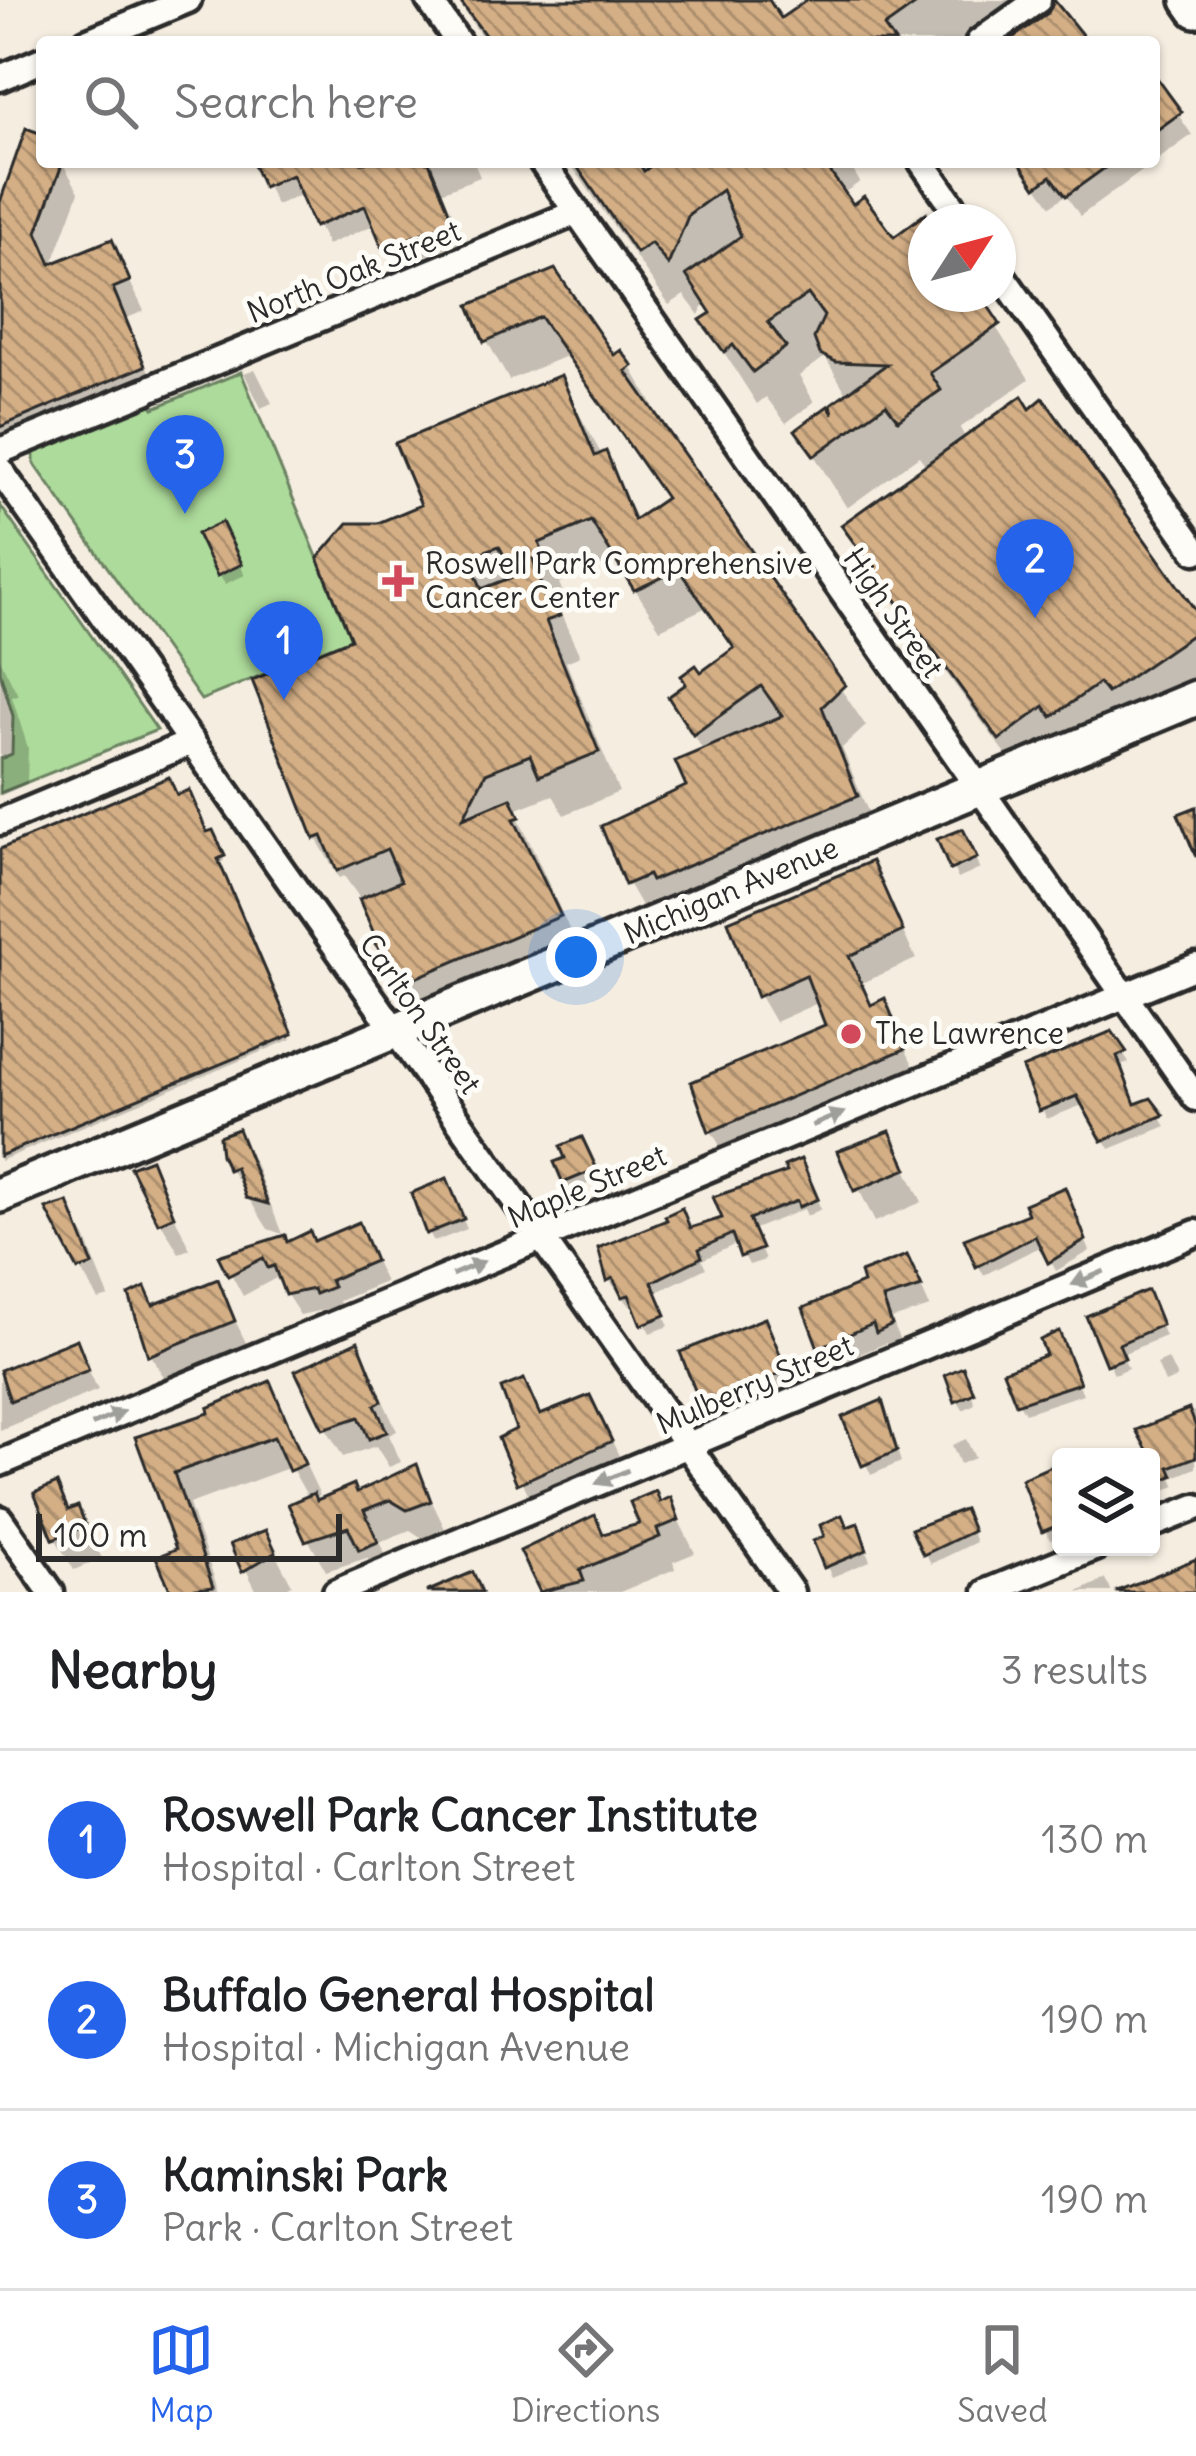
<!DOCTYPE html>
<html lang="en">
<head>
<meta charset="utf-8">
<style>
	:root { --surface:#fff; --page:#f6f6f6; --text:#202124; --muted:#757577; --line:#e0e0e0; --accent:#2563eb }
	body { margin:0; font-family:Delius,sans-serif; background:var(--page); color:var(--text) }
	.controls { position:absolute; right:36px; bottom:36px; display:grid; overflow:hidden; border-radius:12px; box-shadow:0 3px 9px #0004 }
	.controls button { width:108px; height:108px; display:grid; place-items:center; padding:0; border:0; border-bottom:3px solid var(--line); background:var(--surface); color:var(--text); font:60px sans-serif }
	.compass { position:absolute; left:908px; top:204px; width:108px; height:108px; border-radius:50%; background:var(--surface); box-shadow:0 3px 9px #0004; rotate:54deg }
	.scale { position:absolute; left:36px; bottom:30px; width:306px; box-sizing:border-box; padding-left:12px; border:6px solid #2b2b2b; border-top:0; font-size:33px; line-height:42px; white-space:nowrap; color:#2b2b2b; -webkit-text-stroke:9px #fdfcf7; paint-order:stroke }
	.you { position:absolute; left:576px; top:957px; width:42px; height:42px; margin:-30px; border:9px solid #fff; border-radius:50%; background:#1a73e8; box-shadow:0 0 0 18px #1a73e833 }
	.badge { display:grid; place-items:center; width:78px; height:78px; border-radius:50%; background:var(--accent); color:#fff; font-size:39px; font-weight:700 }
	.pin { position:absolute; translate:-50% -99px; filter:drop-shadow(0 3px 6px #0008) }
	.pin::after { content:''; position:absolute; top:63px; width:42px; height:36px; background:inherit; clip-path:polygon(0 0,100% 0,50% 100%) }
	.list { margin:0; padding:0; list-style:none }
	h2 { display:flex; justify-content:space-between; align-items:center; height:156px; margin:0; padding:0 48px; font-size:51px }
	h2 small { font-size:39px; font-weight:400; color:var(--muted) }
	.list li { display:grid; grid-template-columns:78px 1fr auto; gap:36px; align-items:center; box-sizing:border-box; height:180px; padding:0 48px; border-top:3px solid var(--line) }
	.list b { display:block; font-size:45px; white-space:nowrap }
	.list p { margin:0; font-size:39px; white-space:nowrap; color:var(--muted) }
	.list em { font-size:39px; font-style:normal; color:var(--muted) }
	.icon { flex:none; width:66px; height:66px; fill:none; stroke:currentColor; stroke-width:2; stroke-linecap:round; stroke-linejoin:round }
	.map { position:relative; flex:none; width:1196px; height:1592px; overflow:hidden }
	.search { position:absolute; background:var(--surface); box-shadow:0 3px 9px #0004; left:36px; right:36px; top:36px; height:132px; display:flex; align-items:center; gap:30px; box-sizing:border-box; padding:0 42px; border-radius:12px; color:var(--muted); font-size:45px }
	.sheet { height:696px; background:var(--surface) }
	nav { display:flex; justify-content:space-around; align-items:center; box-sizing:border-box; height:168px; border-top:3px solid var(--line); background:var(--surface); font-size:33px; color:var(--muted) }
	nav a { display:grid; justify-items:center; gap:6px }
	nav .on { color:var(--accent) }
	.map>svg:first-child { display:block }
</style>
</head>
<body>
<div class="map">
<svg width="1196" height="1592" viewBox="0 0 1196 1592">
	<defs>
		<pattern id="building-back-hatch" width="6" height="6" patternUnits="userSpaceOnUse" patternTransform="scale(3)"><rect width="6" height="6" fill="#d4af86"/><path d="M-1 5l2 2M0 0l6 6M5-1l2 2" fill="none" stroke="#ac8f6e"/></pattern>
	</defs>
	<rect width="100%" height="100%" fill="#f5ede0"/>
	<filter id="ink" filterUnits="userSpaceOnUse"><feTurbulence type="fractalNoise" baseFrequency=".00833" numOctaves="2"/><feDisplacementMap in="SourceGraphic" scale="24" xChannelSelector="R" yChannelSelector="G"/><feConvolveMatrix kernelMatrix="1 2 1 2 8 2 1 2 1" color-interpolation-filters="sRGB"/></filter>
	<g filter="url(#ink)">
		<g fill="#addb9b" stroke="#6c8363" stroke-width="3">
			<path d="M241,372L339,610L360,635L201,700L34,463V448L150,401L154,408Z"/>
			<path d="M0,505L157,730L0,793V759L12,754L13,716L0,672Z"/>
		</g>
		<g fill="#0003">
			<path d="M457,0H765L781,22L813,0H1028L969,42H485Z"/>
			<path d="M1154,79L1192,135L1080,216L1066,195L1051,206L1019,162H1154Z"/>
			<path d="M42,138V162H62L79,192L51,268L111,242L144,311L127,318L159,396L0,463V211Z"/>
			<path d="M256,162H474L480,177L441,192L461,241L396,267L376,224L327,245L303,194L276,205Z"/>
			<path d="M569,162H848L860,182L842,194L893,241L926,225V294H975L1029,379L960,428L966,439L1196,616V694L1026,782L871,570L845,526L927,467L919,456L847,508L799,431L840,428L848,396L825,357L799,376L814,402L786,423L766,397L757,404L704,321L713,315L705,302L699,315L684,295L669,305Z"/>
			<path d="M554,273L613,359L631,367L654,407L650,410L866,726L842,748L878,836L651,923L628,883L690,788L704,752L672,698L735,651L705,608L660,629L617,560L559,583L564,595L554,599L580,656L566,662L619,792L564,815L553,795L515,810L582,957L430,1022L375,939L366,907L344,876L339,878L316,838L379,526L425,507L560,379L638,521L667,501L566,356L509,380L487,341Z"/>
			<path d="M255,369L272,403L261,408L244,373Z"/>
			<path d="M227,535L245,575L225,584L219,575Z"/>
			<path d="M0,659L18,695L12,697L28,748L27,784L0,796Z"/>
			<path d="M214,837L224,861L217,863L292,1039L0,1161V852Z"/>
			<path d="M941,841L968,843L980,869L958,879Z"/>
			<path d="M871,865L916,959L862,983L873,1008L884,1002L918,1076L727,1157L711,1131L829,1026L820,1002L775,1022L760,996Z"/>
			<path d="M1111,1035L1129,1063L1120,1066L1136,1107L1150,1102L1166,1126L1110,1149L1085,1104L1047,1119L1042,1109Z"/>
			<path d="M236,1132L255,1164L282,1234L268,1229L230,1169Z"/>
			<path d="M889,1134L922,1202L875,1222L841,1153Z"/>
			<path d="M586,1150L600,1179L571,1191L566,1181L569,1160Z"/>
			<path d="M149,1162L190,1249L179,1253L148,1201Z"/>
			<path d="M805,1172L821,1209L807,1216L804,1209L752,1230L765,1260L749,1265L738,1243L702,1260L706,1268L655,1293L669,1326L650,1333L636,1304L630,1306L609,1280L602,1250L726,1220Z"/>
			<path d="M451,1192L467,1229L434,1242L429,1232Z"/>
			<path d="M1069,1201L1090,1251L1056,1271L1043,1245L984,1275L978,1265Z"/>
			<path d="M66,1206L85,1237L109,1297L99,1300L62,1239L50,1211Z"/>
			<path d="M358,1226L385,1282L339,1301L342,1309L330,1314L328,1309L300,1315L276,1278L243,1296L222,1257L314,1245Z"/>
			<path d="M917,1278L930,1307L892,1319L901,1345L890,1351L886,1343L832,1366L821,1347L866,1285Z"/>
			<path d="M217,1283L251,1353L169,1386L150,1354L154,1308Z"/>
			<path d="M1152,1304L1165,1336L1122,1354L1128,1368L1114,1374L1090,1317Z"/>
			<path d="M769,1331L790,1382L708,1411L702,1401Z"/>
			<path d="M75,1342L98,1390L0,1430V1374Z"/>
			<path d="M357,1345L397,1431L389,1435L401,1462L389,1467L376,1446L343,1457L326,1428Z"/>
			<path d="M1063,1345L1083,1394L1025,1413L1019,1403Z"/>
			<path d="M1168,1359L1177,1378L1165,1383L1157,1364Z"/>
			<path d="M967,1381L975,1404L963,1410L957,1400Z"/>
			<path d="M523,1382L542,1417L606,1428L626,1471L537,1512L502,1439L519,1430Z"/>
			<path d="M268,1385L320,1495L313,1498L316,1503L357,1495L416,1468L447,1533L427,1541L410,1530L380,1542L394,1575L380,1580L367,1558L326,1571L308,1539L309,1499L291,1467L189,1504L219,1592H174L160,1559L180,1550L139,1439L213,1414Z"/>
			<path d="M881,1403L901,1462L871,1475L846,1419Z"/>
			<path d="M1196,1410V1468L1172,1478L1176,1486L1151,1495V1457H1130L1149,1451Z"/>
			<path d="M966,1439L975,1458L960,1464L952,1445Z"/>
			<path d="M1059,1463L1061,1536L1050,1540L1024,1480Z"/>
			<path d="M56,1487L70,1512L76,1510L102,1558L74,1570L55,1538Z"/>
			<path d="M669,1501L695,1553L673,1562L675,1569L620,1592H545L524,1552L643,1526Z"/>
			<path d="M968,1523L976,1542L931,1564L915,1531Z"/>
			<path d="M847,1530L862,1536L870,1561L832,1577L827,1567Z"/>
			<path d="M265,1534L292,1585L280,1592H257L234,1545Z"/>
			<path d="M1105,1579L1112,1592H1078Z"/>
		</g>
		<g fill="url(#building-back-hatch)" stroke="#2b2b2b" stroke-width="3" fill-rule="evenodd">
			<path d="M459,0H769L781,18L807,0H922L884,27L895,42H490Z"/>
			<path d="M1054,0L1088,42H1007L1048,13Z"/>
			<path d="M1154,74L1182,112L1154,132Z"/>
			<path d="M26,128L42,134V162H63L37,232L51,264L112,239L130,281L113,288L145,366L0,427V202Z"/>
			<path d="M252,162H429L453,221L383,249L365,206L314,227L292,175L263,187Z"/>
			<path d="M574,162H638L644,171L656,162H823L853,204L864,196L894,237L926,213V294H980L1000,324L930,373L941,390L918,406L898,420L886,404L814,456L795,430L828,406L833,414L831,404L887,364L836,362L820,354L814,338L824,316L808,294L768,322L786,347L753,372L733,345L724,352L700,320L711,313L686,275L741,236L722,190L689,214L668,265L651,243L636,253Z"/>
			<path d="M1019,162H1113L1066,196L1051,176L1036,187Z"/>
			<path d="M555,269L614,355L621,350L633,366L626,371L845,685L822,707L858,796L651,881L648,875L625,885L601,826L686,786L675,761L782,716L761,686L693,735L668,697L686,684L681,676L696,665L701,672L734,648L679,570L634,590L591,521L539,543L544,555L533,559L544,595L550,593L560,616L546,621L599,752L539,776L530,755L486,773L463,818L511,798L520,817L514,819L561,916L404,983L371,938L375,936L359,899L401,881L387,849L337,871L322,836L314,839L252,680L351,639L318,558L348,523H378L421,505L395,443L561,375L595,456L606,451L634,520L666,498L540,317L484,342L469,305ZM499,546L515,576L482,589L468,557Z"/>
			<path d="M1022,396L1030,409L1043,398L1196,611V632L1107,693L1099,683L1052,717L1044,706L999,740L841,525Z"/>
			<path d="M222,522L242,564L217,576L197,534Z"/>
			<path d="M169,777L177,795L189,790L207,832L213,830L225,856L218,859L293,1034L0,1156V849Z"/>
			<path d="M1196,807V857L1178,814Z"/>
			<path d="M963,829L977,858L950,870L937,839Z"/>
			<path d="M872,861L903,931L849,956L871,1005L885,998L905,1049L709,1132L691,1082L825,1025L806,975L757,997L728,921Z"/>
			<path d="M1112,1031L1127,1052L1117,1056L1135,1104L1151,1098L1164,1115L1102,1141L1077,1096L1039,1111L1022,1068Z"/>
			<path d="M238,1129L268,1204L246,1198L235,1167L228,1170L221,1155L219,1136Z"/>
			<path d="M890,1131L907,1169L854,1191L837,1151Z"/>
			<path d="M582,1137L597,1169L563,1183L554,1162L565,1158L560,1146Z"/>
			<path d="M151,1159L174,1216L158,1223L130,1167Z"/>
			<path d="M801,1159L818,1199L799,1207L797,1201L749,1219L762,1249L740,1257L732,1234L699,1249L702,1257L652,1282L666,1315L641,1325L629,1295L622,1297L613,1278L607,1281L598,1248L667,1220L665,1216L682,1208L690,1228L722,1218L713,1197L787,1172L784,1166Z"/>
			<path d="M447,1178L464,1219L426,1234L411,1193Z"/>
			<path d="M1065,1187L1086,1240L1048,1263L1035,1236L976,1267L964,1239L1028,1214L1024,1204Z"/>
			<path d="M68,1202L93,1265L78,1270L46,1209Z"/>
			<path d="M359,1222L375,1261L330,1280L333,1287L315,1294L313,1289L285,1295L274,1266L268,1268L263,1258L228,1276L218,1256L285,1235L287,1242L310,1231L314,1241Z"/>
			<path d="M907,1255L922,1287L883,1299L892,1325L876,1333L873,1324L818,1348L803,1308L863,1283L860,1273Z"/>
			<path d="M218,1279L235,1321L148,1356L129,1295L145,1287L153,1305Z"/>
			<path d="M1148,1290L1162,1325L1119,1344L1125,1358L1106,1365L1086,1316Z"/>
			<path d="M765,1318L787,1371L700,1403L680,1352Z"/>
			<path d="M1059,1331L1080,1383L1016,1404L1003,1371L1046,1355L1040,1340Z"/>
			<path d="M77,1339L89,1370L10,1401L0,1370Z"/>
			<path d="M358,1341L382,1401L375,1405L387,1432L369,1439L359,1417L323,1429L295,1371Z"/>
			<path d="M963,1367L974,1393L955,1402L945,1375Z"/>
			<path d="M524,1379L540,1415L590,1395L612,1441L517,1484L498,1438L516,1429L501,1388Z"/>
			<path d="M270,1381L305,1464L289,1471L274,1437L174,1473L213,1587L171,1592L156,1557L176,1549L135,1437L209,1413L208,1408Z"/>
			<path d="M882,1400L897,1451L862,1466L842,1417Z"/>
			<path d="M1189,1409L1196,1427V1457L1169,1467L1173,1476L1151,1484V1457L1136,1430Z"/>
			<path d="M1061,1462V1524L1042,1532L1021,1479Z"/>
			<path d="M417,1464L431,1501L407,1510L390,1500L364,1510L378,1542L359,1550L348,1527L305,1541L288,1504L314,1493L317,1500L354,1484L357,1492Z"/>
			<path d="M57,1483L68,1510L78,1506L86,1526L53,1539L34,1493Z"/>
			<path d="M656,1491L660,1502L671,1497L679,1520L657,1529L660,1537L580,1570L584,1581L540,1592L520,1551L595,1515L603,1534L639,1524L630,1502Z"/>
			<path d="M964,1509L973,1531L923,1555L911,1529Z"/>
			<path d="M842,1515L847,1527L858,1523L867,1550L824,1568L813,1541L824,1536L820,1525Z"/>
			<path d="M266,1530L276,1552L242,1572L230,1544Z"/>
			<path d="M1196,1559V1592H1117V1591Z"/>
			<path d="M473,1572L482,1592H426Z"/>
		</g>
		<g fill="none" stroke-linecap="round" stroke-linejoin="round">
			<defs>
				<g id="street">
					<path d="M429,0L458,42"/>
					<path d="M86,42L188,0"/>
					<path d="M979,42L1038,0"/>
					<path d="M0,78L42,60"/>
					<path d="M542,162L1196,1098"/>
					<path d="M922,162L964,222"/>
					<path d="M998,270L1196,551"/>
					<path d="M154,387L577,212"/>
					<path d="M0,451L146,391"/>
					<path d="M0,470L791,1592"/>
					<path d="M0,822L192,742"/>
					<path d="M0,1463L1196,966"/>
					<path d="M0,1519L51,1592"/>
					<path d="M1151,1525L1196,1507"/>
					<path d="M336,1592L1196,1233"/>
					<path d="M987,1592L1097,1547"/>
				</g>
				<g id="secondary">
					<path d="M1189,0L1196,10"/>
					<path d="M0,1195L1196,698"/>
				</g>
			</defs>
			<use href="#street" stroke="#2b2b2b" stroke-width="33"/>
			<use href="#secondary" stroke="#2b2b2b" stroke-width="42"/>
			<use href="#street" stroke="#fdfcf7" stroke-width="24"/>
			<use href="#secondary" stroke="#fdfcf7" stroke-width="33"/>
		</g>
		<defs><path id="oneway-solid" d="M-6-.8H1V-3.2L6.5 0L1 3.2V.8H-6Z" transform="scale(3)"/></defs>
		<g fill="#9e9e9b">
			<use href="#oneway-solid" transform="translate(828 1119) rotate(-23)"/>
			<use href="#oneway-solid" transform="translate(468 1268) rotate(-23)"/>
			<use href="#oneway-solid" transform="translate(1088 1278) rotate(157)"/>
			<use href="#oneway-solid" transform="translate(108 1418) rotate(-23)"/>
			<use href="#oneway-solid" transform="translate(612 1477) rotate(157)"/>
		</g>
	</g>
	<g fill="#d1495b" stroke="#fdfcf7" stroke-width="4.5">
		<path d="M392 563h12v12h12v12h-12v12h-12v-12h-12v-12h12z"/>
		<circle cx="851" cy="1034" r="12"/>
	</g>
	<g text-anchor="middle" stroke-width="10" stroke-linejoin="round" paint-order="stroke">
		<g font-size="30" fill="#2b2b2b" stroke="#fdfcf7">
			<text transform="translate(354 272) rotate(-22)" y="10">North Oak Street</text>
			<text transform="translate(893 613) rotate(55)" y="10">High Street</text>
			<text transform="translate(731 891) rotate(-23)" y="10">Michigan Avenue</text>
			<text transform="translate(420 1014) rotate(55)" y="10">Carlton Street</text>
			<text transform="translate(587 1187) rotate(-23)" y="10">Maple Street</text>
			<text transform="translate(755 1385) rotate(-23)" y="10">Mulberry Street</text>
		</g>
		<g font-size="30" fill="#2b2b2b" stroke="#fdfcf7" text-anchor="start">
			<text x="425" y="574">Roswell Park Comprehensive<tspan x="425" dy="34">Cancer Center</tspan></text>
			<text x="875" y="1044">The Lawrence</text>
		</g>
	</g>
</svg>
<div class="controls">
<button><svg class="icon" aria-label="layers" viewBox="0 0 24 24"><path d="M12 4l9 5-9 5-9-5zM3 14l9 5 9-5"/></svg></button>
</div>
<svg class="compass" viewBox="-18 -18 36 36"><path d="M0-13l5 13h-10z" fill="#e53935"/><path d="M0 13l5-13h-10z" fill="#757577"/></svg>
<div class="scale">100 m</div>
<div class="you"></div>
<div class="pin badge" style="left:284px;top:700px">1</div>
<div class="pin badge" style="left:1035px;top:618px">2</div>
<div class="pin badge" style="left:185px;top:514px">3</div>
<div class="search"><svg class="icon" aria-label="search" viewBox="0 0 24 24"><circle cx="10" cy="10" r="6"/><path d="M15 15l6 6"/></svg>Search here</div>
</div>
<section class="sheet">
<h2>Nearby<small>3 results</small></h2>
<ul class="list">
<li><span class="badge">1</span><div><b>Roswell Park Cancer Institute</b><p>Hospital · Carlton Street</p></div><em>130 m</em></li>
<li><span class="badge">2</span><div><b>Buffalo General Hospital</b><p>Hospital · Michigan Avenue</p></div><em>190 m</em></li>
<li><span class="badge">3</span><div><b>Kaminski Park</b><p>Park · Carlton Street</p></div><em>190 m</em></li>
</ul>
</section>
<nav>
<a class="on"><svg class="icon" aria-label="map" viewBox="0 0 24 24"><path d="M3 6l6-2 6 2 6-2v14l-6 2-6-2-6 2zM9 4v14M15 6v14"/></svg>Map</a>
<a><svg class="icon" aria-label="directions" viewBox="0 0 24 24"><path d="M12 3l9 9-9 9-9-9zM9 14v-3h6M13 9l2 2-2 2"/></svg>Directions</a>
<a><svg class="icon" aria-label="saved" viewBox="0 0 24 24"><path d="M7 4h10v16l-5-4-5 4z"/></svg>Saved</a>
</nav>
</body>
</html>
